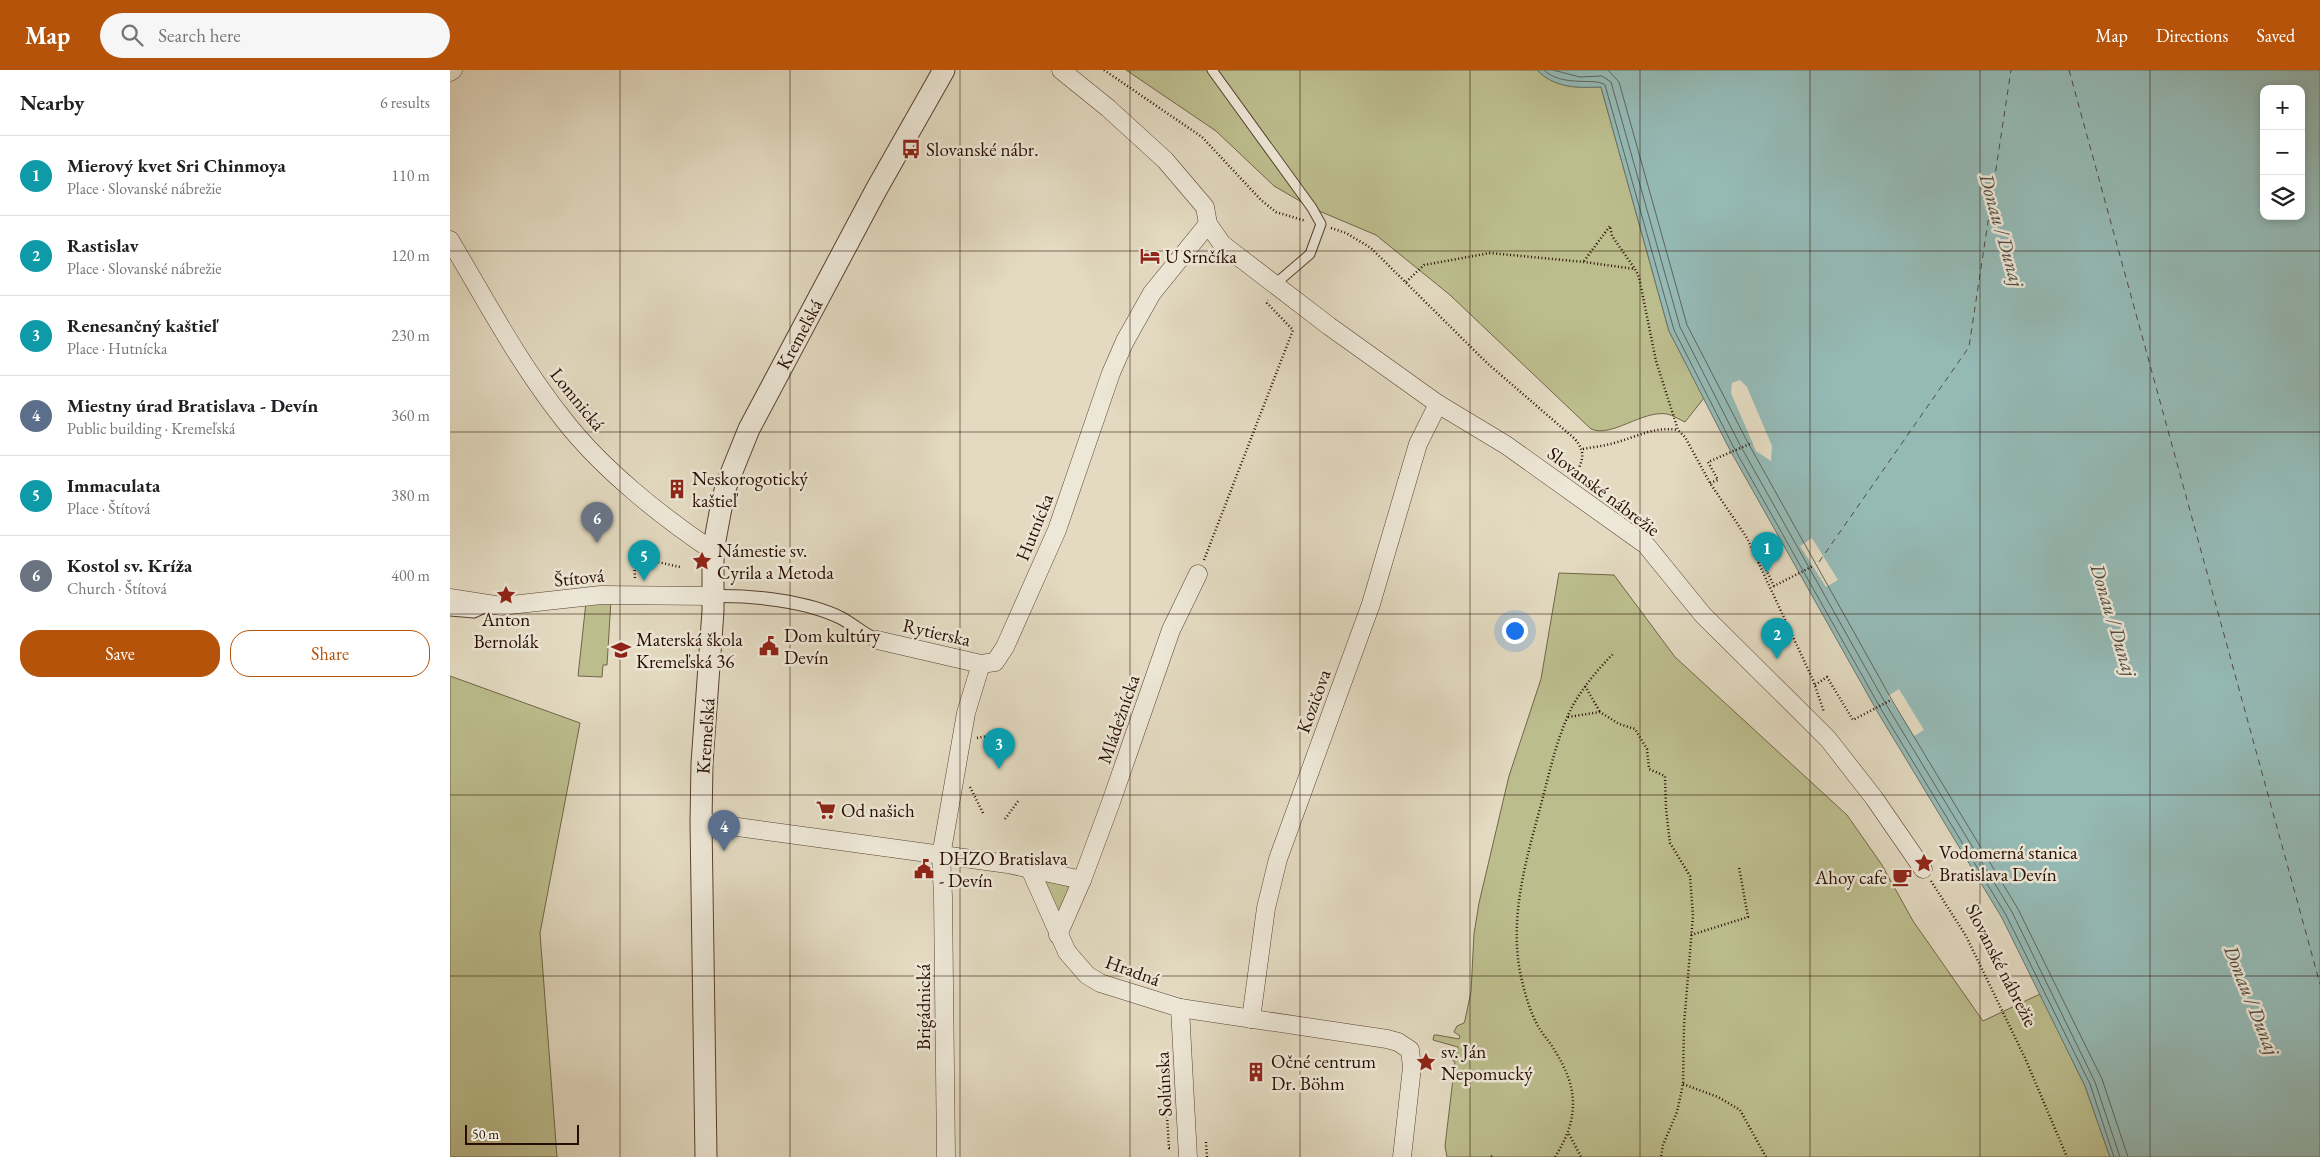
<!DOCTYPE html>
<html lang="en">
<head>
<meta charset="utf-8">
<style>
	:root { --surface:#fff; --page:#f6f6f6; --text:#202124; --muted:#757577; --line:#e0e0e0; --accent:#b45309 }
	body { margin:0; font-family:"EB Garamond",serif; background:var(--page); color:var(--text) }
	.controls { position:absolute; right:15px; top:15px; display:grid; overflow:hidden; border-radius:10px; box-shadow:0 2px 8px #0003 }
	.controls button { width:45px; height:45px; display:grid; place-items:center; padding:0; border:0; border-bottom:1px solid var(--line); background:var(--surface); color:var(--text); font:25px sans-serif }
	.scale { position:absolute; left:15px; bottom:12px; width:114px; box-sizing:border-box; padding-left:5px; border:2px solid #290d00; border-top:0; font-size:14px; line-height:18px; white-space:nowrap; color:#290d00; -webkit-text-stroke:4px #ede7d7; paint-order:stroke }
	.you { position:absolute; left:1064px; top:560px; width:18px; height:18px; margin:-12px; border:4px solid #fff; border-radius:50%; background:#1a73e8; box-shadow:0 0 0 8px #1a73e833 }
	.badge { display:grid; place-items:center; width:32px; height:32px; border-radius:50%; background:var(--accent); color:#fff; font-size:16px; font-weight:700 }
	.pin { position:absolute; translate:-50% -41px; filter:drop-shadow(0 1px 2px #0008) }
	.pin::after { content:''; position:absolute; top:26px; width:18px; height:15px; background:inherit; clip-path:polygon(0 0,100% 0,50% 100%) }
	.list { margin:0; padding:0; list-style:none }
	h2 { display:flex; justify-content:space-between; align-items:center; height:65px; margin:0; padding:0 20px; font-size:21px }
	h2 small { font-size:16px; font-weight:400; color:var(--muted) }
	.list li { display:grid; grid-template-columns:32px 1fr auto; gap:15px; align-items:center; box-sizing:border-box; height:80px; padding:0 20px; border-top:1px solid var(--line) }
	.list b { display:block; font-size:19px; white-space:nowrap }
	.list p { margin:0; font-size:16px; white-space:nowrap; color:var(--muted) }
	.list em { font-size:16px; font-style:normal; color:var(--muted) }
	.actions { display:flex; gap:10px; padding:15px 20px }
	.actions a { flex:1; padding:11px 0; border:1px solid var(--accent); border-radius:20px; text-align:center; font-size:18px; color:var(--accent) }
	.actions .main { background:var(--accent); color:#fff }
	.icon { flex:none; width:28px; height:28px; fill:none; stroke:currentColor; stroke-width:2; stroke-linecap:round; stroke-linejoin:round }
	.map { position:relative; flex:none; width:1870px; height:1087px; overflow:hidden }
	header { display:flex; align-items:center; gap:30px; box-sizing:border-box; height:70px; padding:0 25px; background:var(--accent); color:#fff }
	header strong { font-size:24px }
	nav { display:flex; gap:28px; margin-inline-start:auto; font-size:18px }
	.search { width:350px; height:45px; background:var(--page); display:flex; align-items:center; gap:12px; box-sizing:border-box; padding:0 18px; border-radius:28px; color:var(--muted); font-size:19px }
	main { display:flex }
	aside { flex:1; background:var(--surface) }
	.map>svg:first-child { display:block }
</style>
</head>
<body>
<header>
<strong>Map</strong>
<div class="search"><svg class="icon" aria-label="search" viewBox="0 0 24 24"><circle cx="10" cy="10" r="6"/><path d="M15 15l6 6"/></svg>Search here</div>
<nav><a>Map</a><a>Directions</a><a>Saved</a></nav>
</header>
<main>
<aside>
<h2>Nearby<small>6 results</small></h2>
<ul class="list">
<li><span class="badge" style="background:#0f9aa8">1</span><div><b>Mierový kvet Sri Chinmoya</b><p>Place · Slovanské nábrežie</p></div><em>110 m</em></li>
<li><span class="badge" style="background:#0f9aa8">2</span><div><b>Rastislav</b><p>Place · Slovanské nábrežie</p></div><em>120 m</em></li>
<li><span class="badge" style="background:#0f9aa8">3</span><div><b>Renesančný kaštieľ</b><p>Place · Hutnícka</p></div><em>230 m</em></li>
<li><span class="badge" style="background:#5c6f8a">4</span><div><b>Miestny úrad Bratislava - Devín</b><p>Public building · Kremeľská</p></div><em>360 m</em></li>
<li><span class="badge" style="background:#0f9aa8">5</span><div><b>Immaculata</b><p>Place · Štítová</p></div><em>380 m</em></li>
<li><span class="badge" style="background:#6b7280">6</span><div><b>Kostol sv. Kríža</b><p>Church · Štítová</p></div><em>400 m</em></li>
</ul>
<div class="actions"><a class="main">Save</a><a>Share</a></div>
</aside>
<div class="map">
<svg width="1870" height="1087" viewBox="0 0 1870 1087">
	<rect width="100%" height="100%" fill="#e3dac1"/>
	<filter id="stains"><feTurbulence type="fractalNoise" baseFrequency=".004" numOctaves="4"/><feColorMatrix values="0 0 0 0 .2 0 0 0 0 .09 0 0 0 0 .02 0 0 0 .5 -.17"/></filter>
	<radialGradient id="worn" r=".72"><stop offset=".6" stop-color="#630" stop-opacity="0"/><stop offset="1" stop-color="#630" stop-opacity=".3"/></radialGradient>
	<g fill="#bcbd8d" stroke="#726546">
		<path d="M676,0H1087C1105,18 1126,18 1151,17L1219,261L1254,328L1235,352C1230,350 1223,345 1217,344C1192,340 1162,368 1141,359L1000,225L926,165L862,138L824,116L766,61Z"/>
		<path d="M1109,503L1164,505L1225,587L1397,745L1432,795L1463,851L1533,951L1590,924L1635,1016L1660,1087H997L995,1076L1005,992L999,988L1000,983L1007,984L1008,977L983,970L984,965H987L1009,969L1010,966L1004,962L1007,956L1014,953L1015,950L1021,922L1024,864L1029,833L1059,706L1091,609Z"/>
		<path d="M161,530L157,595H153L152,607L128,606L136,532Z"/>
		<path d="M0,606L130,653L90,863L107,1087H0Z"/>
		<path d="M592,806L627,812L613,842H606Z"/>
	</g>
	<path fill="#95bab6" stroke="#6a756d" fill-rule="evenodd" d="M1087,0H1870V1087H1660L1635,1016L1552,848L1427,641L1280,380L1219,261L1151,17C1126,18 1105,18 1087,0ZM1814,19H1851V146H1814Z"/>
	<g fill="#e3dac1">
		<path d="M1290,310L1297,317L1322,376L1321,391L1306,381L1281,323L1282,313Z"/>
		<path d="M1362,468L1388,510L1376,517L1350,476Z"/>
		<path d="M1449,619L1474,660L1464,666L1438,626Z"/>
	</g>
	<g fill="none" stroke-linecap="round" stroke-linejoin="round">
		<g stroke="#5f645b" stroke-width="1">
			<path d="M1094,0C1112,18 1146,7 1155,15L1224,260L1284,378L1431,639L1556,845L1640,1014L1664,1087"/>
			<path d="M1103,0L1130,7L1152,6L1161,12L1230,257L1290,375L1437,636L1562,842L1645,1012L1670,1087"/>
			<path d="M1158,0L1169,12L1237,255L1297,371L1443,632L1568,839L1652,1009L1678,1087"/>
		</g>
		<g stroke="#4f4a40" stroke-width="1" stroke-dasharray="6 5" stroke-linecap="butt">
			<path d="M1619,0L1870,914"/>
			<path d="M1369,492L1519,277L1561,0"/>
		</g>
		<defs>
			<g id="service">
				<path d="M762,0L862,138L871,154L860,184L824,215"/>
				<path d="M0,541L24,543L39,536"/>
			</g>
			<path id="pedestrian" d="M263,526C301,525 357,531 391,548C404,555 414,565 427,570"/>
			<g id="minor">
				<path d="M611,0L658,38L715,90L755,137L758,154L772,174L879,256L988,334L1056,375L1196,475L1253,545L1378,669L1424,728L1473,799"/>
				<path d="M0,2L3,0"/>
				<path d="M0,170C36,231 70,295 114,350C152,399 212,447 263,481"/>
				<path d="M0,528L51,536L151,525L263,526"/>
				<path d="M427,570L531,594L545,592L555,577L607,460L661,303L675,271L702,223L758,154"/>
				<path d="M251,752L558,794L632,810"/>
				<path d="M580,799L617,882L637,905L650,913L730,938L937,969L948,972L960,980L962,997L952,1087"/>
				<path d="M608,865L632,810L661,732L721,560L748,504"/>
				<path d="M730,938L738,1087"/>
				<path d="M801,949L816,838L828,789L921,534L968,374L988,334"/>
				<path d="M496,1087L493,827L491,786L516,643L531,594"/>
			</g>
			<path id="tertiary" d="M256,1087L251,752L252,693L263,541V481L270,443L276,416L299,359L426,120L494,0"/>
		</defs>
		<use href="#service" stroke="#584030" stroke-width="11"/>
		<use href="#pedestrian" stroke="#584030" stroke-width="14"/>
		<use href="#minor" stroke="#584030" stroke-width="19"/>
		<use href="#tertiary" stroke="#584030" stroke-width="23"/>
		<g stroke="#290d00" stroke-width="2.5" stroke-dasharray="1 2.5" stroke-linecap="butt">
			<path d="M654,0L752,67L811,130L826,142L856,151"/>
			<path d="M881,158L896,163L921,178L1037,293L1125,369C1136,383 1133,389 1126,405"/>
			<path d="M1134,191L1160,156L1162,166L1185,199"/>
			<path d="M956,212L974,195L1040,183L1134,192L1185,199L1189,207L1206,291L1228,360L1235,367L1260,413L1297,468L1363,610L1374,642"/>
			<path d="M1133,379C1143,377 1154,376 1164,373C1187,367 1204,356 1228,360"/>
			<path d="M1260,413L1268,410L1258,392L1302,373"/>
			<path d="M181,486L230,497"/>
			<path d="M184,486L185,510"/>
			<path d="M754,490L843,260L817,233L818,230"/>
			<path d="M1308,493L1312,491L1324,516L1363,496"/>
			<path d="M1365,615L1377,607L1403,650L1441,630"/>
			<path d="M1135,616L1150,642"/>
			<path d="M1118,647L1150,642L1169,654L1185,659L1197,679L1199,699L1215,706L1216,739L1220,773L1240,806L1243,846L1234,955L1233,1014L1227,1042L1213,1075L1211,1087"/>
			<path d="M527,668L542,665L547,658"/>
			<path d="M520,717L534,745"/>
			<path d="M555,749L569,730"/>
			<path d="M1481,811L1516,866L1575,988L1617,1087"/>
			<path d="M1241,865L1298,847L1289,797"/>
			<path d="M1233,1014L1268,1027L1290,1040L1316,1087"/>
			<path d="M716,1029L719,1078H721"/>
			<path d="M1119,1064L1131,1087"/>
			<path d="M756,1072L757,1087"/>
			<path d="M1041,1086L1042,1087"/>
			<path d="M1105,1087C1129,1049 1129,1019 1105,981C1100,972 1093,965 1088,956C1079,940 1074,920 1070,902C1059,842 1078,784 1093,727C1101,696 1108,665 1122,637C1133,617 1148,599 1164,583"/>
		</g>
		<use href="#service" stroke="#ede7d7" stroke-width="9"/>
		<use href="#pedestrian" stroke="#ede7d7" stroke-width="12"/>
		<use href="#minor" stroke="#ede7d7" stroke-width="18"/>
		<use href="#tertiary" stroke="#ede7d7" stroke-width="21"/>
	</g>
	<path fill="none" stroke="#290d00" stroke-width="1" stroke-opacity="0.55" d="M170,0V1087M340,0V1087M510,0V1087M680,0V1087M850,0V1087M1020,0V1087M1190,0V1087M1360,0V1087M1530,0V1087M1700,0V1087M0,181H1870M0,362H1870M0,544H1870M0,725H1870M0,906H1870"/>
	<defs>
		<symbol id="bus-bare" viewBox="-9 -9 18 18"><path d="M-5-6H5V4H4V6H2V4H-2V6H-4V4H-5ZM-3.5-4V0h7V-4ZM-3.5 1.2v1.5H-2V1.2ZM2 1.2v1.5H3.5V1.2Z" fill="#8f2418" stroke="#ede7d7" stroke-width="2.5" paint-order="stroke"/></symbol>
		<symbol id="hotel-bare" viewBox="-9 -9 18 18"><path d="M-6-4.5h1.5V1H6V5H4.5V3h-9V5H-6ZM-4 0a1.8 1.8 0 1 1 3.6 0ZM.5 0V-2.5h3Q6-2.5 6 0Z" fill="#8f2418" stroke="#ede7d7" stroke-width="2.5" paint-order="stroke"/></symbol>
		<symbol id="building-bare" viewBox="-9 -9 18 18"><path d="M-4-6H4V6H1V3H-1V6H-4ZM-2.5-4.3h1.7v1.8h-1.7ZM.8-4.3h1.7v1.8H.8ZM-2.5-1h1.7V.8h-1.7ZM.8-1h1.7V.8H.8Z" fill="#8f2418" stroke="#ede7d7" stroke-width="2.5" paint-order="stroke"/></symbol>
		<symbol id="sight-bare" viewBox="-9 -9 18 18"><path d="M0-6L1.8-2.2L6-1.7L2.9 1.2L3.7 5.4L0 3.3L-3.7 5.4L-2.9 1.2L-6-1.7L-1.8-2.2Z" fill="#8f2418" stroke="#ede7d7" stroke-width="2.5" paint-order="stroke"/></symbol>
		<symbol id="civic-bare" viewBox="-9 -9 18 18"><path d="M-.6-6.5H3V-4.5H.6V-3L4-1V1h2V6H-6V1h2V-1L-.6-3ZM-1.2 2.5V6h2.4V2.5Z" fill="#8f2418" stroke="#ede7d7" stroke-width="2.5" paint-order="stroke"/></symbol>
		<symbol id="school-bare" viewBox="-9 -9 18 18"><path d="M0-5L7-2L0 1L-7-2ZM-4 1L0 2.5L4 1V4Q0 6-4 4Z" fill="#8f2418" stroke="#ede7d7" stroke-width="2.5" paint-order="stroke"/></symbol>
		<symbol id="supermarket-bare" viewBox="-9 -9 18 18"><path d="M-6-5.5h2.5l.6 2H6L4.5 2H-2.5L-4.4-4H-6ZM-1.5 3.2a1.3 1.3 0 1 0 .1 0ZM3 3.2a1.3 1.3 0 1 0 .1 0Z" fill="#8f2418" stroke="#ede7d7" stroke-width="2.5" paint-order="stroke"/></symbol>
		<symbol id="cafe-bare" viewBox="-9 -9 18 18"><path d="M-5.5-4.5H6V0H3Q3 3.5 0 3.5H-2.5Q-5.5 3.5-5.5 0ZM3-3.2v2h1.7v-2ZM-6 4.5H4V6H-6Z" fill="#8f2418" stroke="#ede7d7" stroke-width="2.5" paint-order="stroke"/></symbol>
	</defs>
	<g fill-rule="evenodd">
		<use href="#bus-bare" x="447" y="65" width="28" height="28"/>
		<use href="#hotel-bare" x="686" y="172" width="28" height="28"/>
		<use href="#building-bare" x="213" y="405" width="28" height="28"/>
		<use href="#sight-bare" x="238" y="477" width="28" height="28"/>
		<use href="#sight-bare" x="42" y="511" width="28" height="28"/>
		<use href="#civic-bare" x="305" y="562" width="28" height="28"/>
		<use href="#school-bare" x="157" y="566" width="28" height="28"/>
		<use href="#supermarket-bare" x="362" y="726" width="28" height="28"/>
		<use href="#sight-bare" x="1460" y="779" width="28" height="28"/>
		<use href="#civic-bare" x="460" y="785" width="28" height="28"/>
		<use href="#cafe-bare" x="1438" y="793" width="28" height="28"/>
		<use href="#sight-bare" x="962" y="978" width="28" height="28"/>
		<use href="#building-bare" x="792" y="988" width="28" height="28"/>
	</g>
	<g text-anchor="middle" stroke-width="5" stroke-linejoin="round" paint-order="stroke">
		<g font-size="19" fill="#290d00" stroke="#ede7d7" text-anchor="start">
			<text x="476" y="86">Slovanské nábr.</text>
			<text x="715" y="193">U Srnčíka</text>
			<text x="242" y="415">Neskorogotický<tspan x="242" dy="22">kaštieľ</tspan></text>
			<text x="267" y="487">Námestie sv.<tspan x="267" dy="22">Cyrila a Metoda</tspan></text>
			<text x="56" y="556" text-anchor="middle">Anton<tspan x="56" dy="22">Bernolák</tspan></text>
			<text x="334" y="572">Dom kultúry<tspan x="334" dy="22">Devín</tspan></text>
			<text x="186" y="576">Materská škola<tspan x="186" dy="22">Kremeľská 36</tspan></text>
			<text x="391" y="747">Od našich</text>
			<text x="1489" y="789">Vodomerná stanica<tspan x="1489" dy="22">Bratislava Devín</tspan></text>
			<text x="489" y="795">DHZO Bratislava<tspan x="489" dy="22">- Devín</tspan></text>
			<text x="1437" y="814" text-anchor="end">Ahoy cafe</text>
			<text x="991" y="988">sv. Ján<tspan x="991" dy="22">Nepomucký</tspan></text>
			<text x="821" y="998">Očné centrum<tspan x="821" dy="22">Dr. Böhm</tspan></text>
		</g>
		<g font-size="19" fill="#290d00" stroke="#ede7d7">
			<text transform="translate(349 264) rotate(-62)" y="7">Kremeľská</text>
			<text transform="translate(128 329) rotate(51)" y="7">Lomnická</text>
			<text transform="translate(1154 421) rotate(37)" y="7">Slovanské nábrežie</text>
			<text transform="translate(584 457) rotate(-68)" y="7">Hutnícka</text>
			<text transform="translate(129 507) rotate(-6)" y="7">Štítová</text>
			<text transform="translate(487 562) rotate(13)" y="7">Rytierska</text>
			<text transform="translate(863 631) rotate(-70)" y="7">Kozičova</text>
			<text transform="translate(668 649) rotate(-71)" y="7">Mládežnícka</text>
			<text transform="translate(255 666) rotate(-86)" y="7">Kremeľská</text>
			<text transform="translate(1552 895) rotate(63)" y="7">Slovanské nábrežie</text>
			<text transform="translate(683 900) rotate(20)" y="7">Hradná</text>
			<text transform="translate(473 937) rotate(-90)" y="7">Brigádnická</text>
			<text transform="translate(713 1014) rotate(-93)" y="7">Solúnska</text>
		</g>
		<g font-size="20" font-style="italic" fill="#4f4a40" stroke="#ede7d7">
			<text transform="translate(1552 160) rotate(74)" y="7">Donau / Dunaj</text>
			<text transform="translate(1664 550) rotate(73)" y="7">Donau / Dunaj</text>
			<text transform="translate(1802 930) rotate(68)" y="7">Donau / Dunaj</text>
		</g>
	</g>
	<rect width="100%" height="100%" filter="url(#stains)"/>
	<rect width="100%" height="100%" fill="url(#worn)"/>
</svg>
<div class="controls">
<button>+</button>
<button>−</button>
<button><svg class="icon" aria-label="layers" viewBox="0 0 24 24"><path d="M12 4l9 5-9 5-9-5zM3 14l9 5 9-5"/></svg></button>
</div>
<div class="scale">50 m</div>
<div class="you"></div>
<div class="pin badge" style="left:1317px;top:503px;background:#0f9aa8">1</div>
<div class="pin badge" style="left:1327px;top:589px;background:#0f9aa8">2</div>
<div class="pin badge" style="left:549px;top:699px;background:#0f9aa8">3</div>
<div class="pin badge" style="left:274px;top:781px;background:#5c6f8a">4</div>
<div class="pin badge" style="left:194px;top:511px;background:#0f9aa8">5</div>
<div class="pin badge" style="left:147px;top:473px;background:#6b7280">6</div>
</div>
</main>
</body>
</html>
